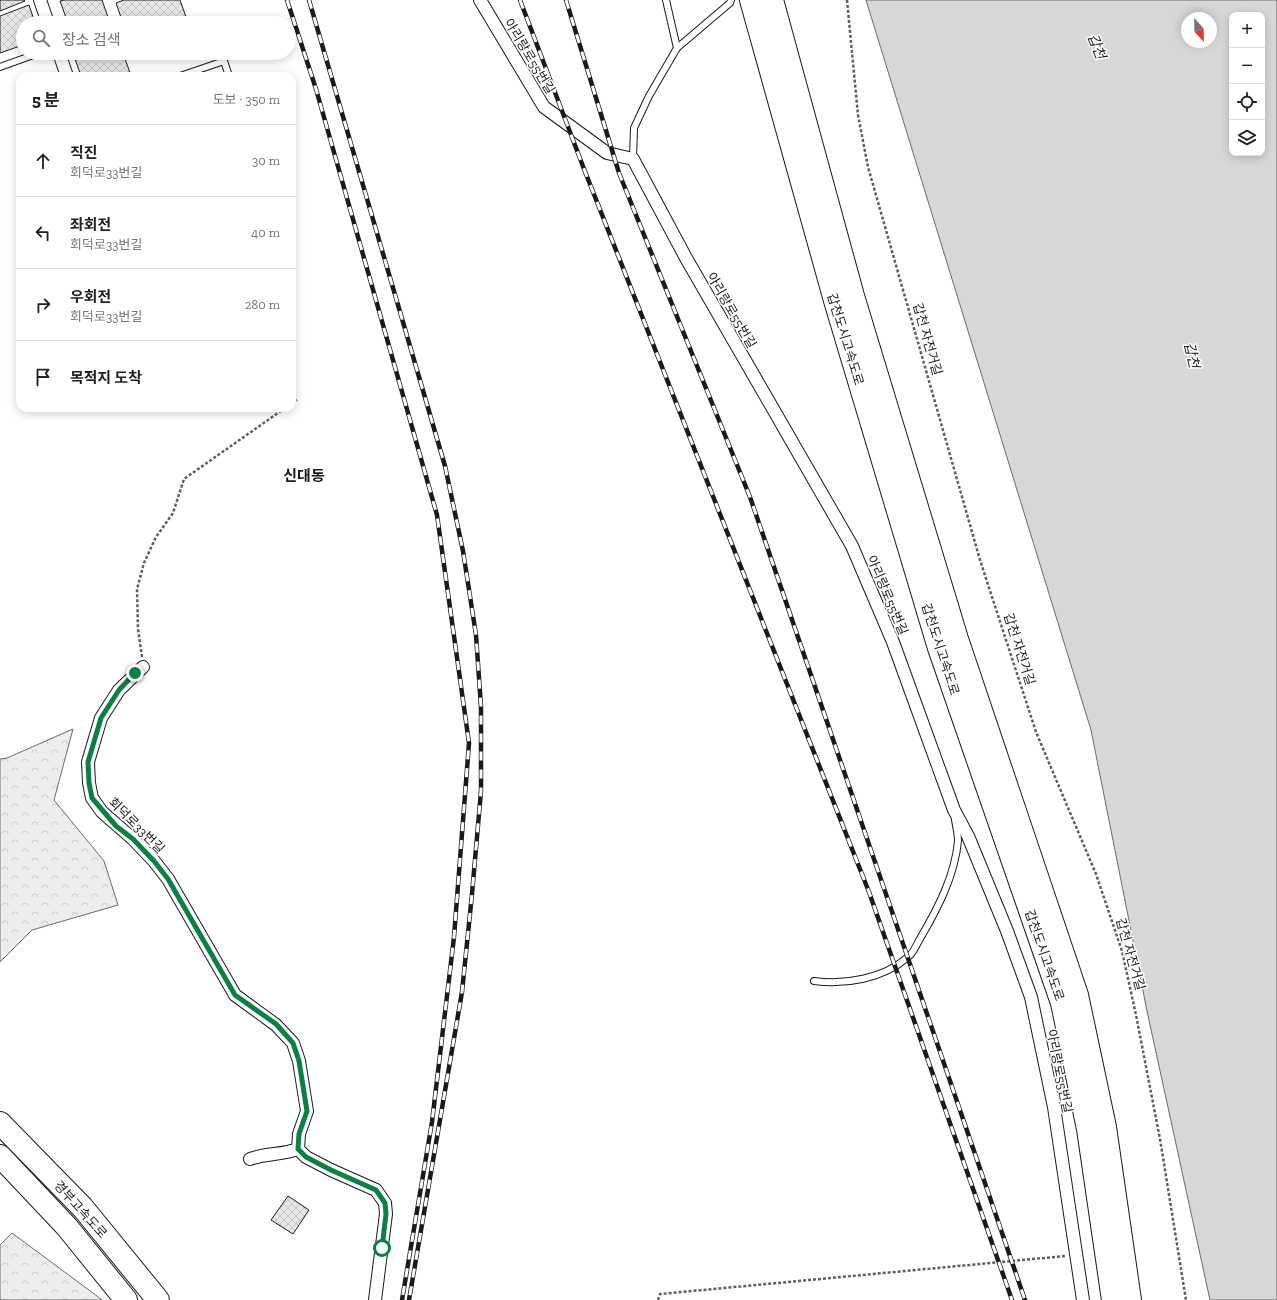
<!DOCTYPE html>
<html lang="ko">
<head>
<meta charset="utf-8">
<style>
	:root { --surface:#fff; --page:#f2f2f2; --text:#202124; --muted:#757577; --line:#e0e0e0 }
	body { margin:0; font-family:"Zilla Slab","Noto Sans KR",serif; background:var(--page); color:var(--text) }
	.controls { position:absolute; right:12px; top:12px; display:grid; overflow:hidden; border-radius:8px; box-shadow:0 2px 10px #0003 }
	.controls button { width:36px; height:36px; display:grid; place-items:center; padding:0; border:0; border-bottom:1px solid var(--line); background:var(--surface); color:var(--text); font:20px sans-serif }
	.compass { position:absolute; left:1181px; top:12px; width:36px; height:36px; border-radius:50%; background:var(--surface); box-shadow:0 2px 10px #0003; rotate:158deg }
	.stop { position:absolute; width:12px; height:12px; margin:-9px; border:3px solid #0b8043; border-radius:50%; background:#fff }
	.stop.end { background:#0b8043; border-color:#fff; box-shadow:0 1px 4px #0008 }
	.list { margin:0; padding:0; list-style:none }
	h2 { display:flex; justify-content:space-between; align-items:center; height:52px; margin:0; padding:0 16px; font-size:17px }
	h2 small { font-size:13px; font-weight:400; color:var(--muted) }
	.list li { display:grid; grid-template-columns:26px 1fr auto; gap:12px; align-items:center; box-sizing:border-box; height:72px; padding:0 16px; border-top:1px solid var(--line) }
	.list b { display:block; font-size:15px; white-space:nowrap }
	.list p { margin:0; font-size:13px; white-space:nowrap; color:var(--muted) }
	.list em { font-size:13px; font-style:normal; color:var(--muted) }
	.icon { flex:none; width:22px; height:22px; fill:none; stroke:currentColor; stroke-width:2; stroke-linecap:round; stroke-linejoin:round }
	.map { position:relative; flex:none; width:1277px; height:1300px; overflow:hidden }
	.search { position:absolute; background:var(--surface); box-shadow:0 2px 10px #0003; left:16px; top:16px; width:280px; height:44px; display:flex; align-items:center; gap:10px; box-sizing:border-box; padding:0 14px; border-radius:22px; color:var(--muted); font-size:15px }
	.panel { position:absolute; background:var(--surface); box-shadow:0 2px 10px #0003; left:16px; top:72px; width:280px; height:340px; border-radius:12px }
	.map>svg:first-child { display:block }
</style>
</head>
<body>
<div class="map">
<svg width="1277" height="1300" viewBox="0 0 1277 1300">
	<defs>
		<pattern id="forest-crowns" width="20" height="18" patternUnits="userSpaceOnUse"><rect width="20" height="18" fill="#ededed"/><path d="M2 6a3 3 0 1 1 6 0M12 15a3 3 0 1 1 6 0" fill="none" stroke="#cbcbcb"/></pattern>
		<pattern id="building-cross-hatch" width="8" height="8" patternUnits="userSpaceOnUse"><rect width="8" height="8" fill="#e6e6e6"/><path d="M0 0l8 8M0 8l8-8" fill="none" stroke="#c5c5c5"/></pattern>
	</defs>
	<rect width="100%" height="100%" fill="#fff"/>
	<g fill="url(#forest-crowns)" stroke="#6a6a6a">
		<path d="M73,729L54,800L104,861L118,905L32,930L0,962V759L7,758Z"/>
		<path d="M12,1233L101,1299L102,1300H0V1245Z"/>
	</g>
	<path fill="#d7d7d7" stroke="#6a6a6a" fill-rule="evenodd" d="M866,0H1277V1300H1210L1147,1011L1091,730ZM1232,15H1262V153H1232ZM1187,18H1211V42H1187Z"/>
	<g fill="url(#building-cross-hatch)" stroke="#1a1a1a">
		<path d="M0,0H24L25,1L0,11Z"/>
		<path d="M64,0H102L110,23H68L60,1Z"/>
		<path d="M124,0H180L186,17L168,23H123L116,3Z"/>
		<path d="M29,5L35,23H23V45L0,53V16Z"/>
		<path d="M73,53H123L130,73L123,76H81Z"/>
		<path d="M288,1196L309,1210L293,1234L271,1220Z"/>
	</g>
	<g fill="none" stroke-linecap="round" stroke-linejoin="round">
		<defs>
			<g id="lane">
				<path d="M666,0L677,48"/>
				<path d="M0,67L39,53"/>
				<path d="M180,76L224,61L229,76"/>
				<path d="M633,159L634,128L649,96L677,48L730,3L731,0"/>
				<path d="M814,981C845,985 883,979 908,957C914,953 917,943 921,937C938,908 955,875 958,841C958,834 956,826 955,820"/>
			</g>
			<g id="street">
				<path d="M40,0L48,23"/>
				<path d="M480,0L544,107L607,153L633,159L686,258L852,546L893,642L954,810L968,836L1007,931L1031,997L1054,1107L1083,1300"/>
				<path d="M59,53L67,76"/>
				<path d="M143,667L119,690L101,718L88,762L89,783L92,798L102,812L133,839L154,861L168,879L235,995L276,1025L293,1043L299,1061L307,1111L299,1134L298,1149L306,1157L331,1170L376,1190L385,1203L386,1214L375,1300"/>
				<path d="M250,1159C266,1153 282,1155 298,1149"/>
			</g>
			<g id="highway">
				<path d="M751,0L836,304L939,648L1062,1003L1088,1129L1113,1300"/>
				<path d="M772,0L853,296L957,639L1077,995L1105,1127L1130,1300"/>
				<path d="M0,1123L83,1208L158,1300"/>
				<path d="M0,1156L67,1227L126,1300"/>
			</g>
		</defs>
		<use href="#lane" stroke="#1a1a1a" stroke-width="8"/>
		<use href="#street" stroke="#1a1a1a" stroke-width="14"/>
		<use href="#highway" stroke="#1a1a1a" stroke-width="24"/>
		<g stroke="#5f5f5f" stroke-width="2.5" stroke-dasharray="3 2" stroke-linecap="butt">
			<path d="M847,0L858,115L868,167L980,560L1036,732L1096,874L1122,951L1136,1015L1160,1139L1186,1300"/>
			<path d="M292,403L297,400"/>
			<path d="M142,657L138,629L137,589L144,563L156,537L173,513L184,479L285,408"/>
			<path d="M658,1300L660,1294L1065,1256"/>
		</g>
		<use href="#lane" stroke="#fff" stroke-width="6"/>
		<use href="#street" stroke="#fff" stroke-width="12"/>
		<use href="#highway" stroke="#fff" stroke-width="22"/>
		<defs>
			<g id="rail">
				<path d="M287,0L316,89L437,515L469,743L454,937L432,1122L402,1300"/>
				<path d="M309,0L445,466L463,551L476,635L481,707V791L472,894L462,992L409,1300"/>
				<path d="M520,0L584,169L869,892L1012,1300"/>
				<path d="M566,0L619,173L750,497L1025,1300"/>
			</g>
		</defs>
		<use href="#rail" stroke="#1a1a1a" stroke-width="4.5"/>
		<use href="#rail" stroke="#fff" stroke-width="3" stroke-dasharray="9" stroke-linecap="butt"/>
	</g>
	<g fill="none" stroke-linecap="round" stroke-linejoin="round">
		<path stroke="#0b8043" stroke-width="5" d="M135,673L119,690L101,718L88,762L89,783L92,798L116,826L133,839L154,861L168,879L235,995L276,1024L293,1043L299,1061L307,1111L299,1134L298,1149L306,1157L331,1170L376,1190L385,1203L386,1214L382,1248"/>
	</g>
	<g text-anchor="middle" stroke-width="3" stroke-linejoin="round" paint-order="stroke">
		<g font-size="13" fill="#1a1a1a" stroke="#fff">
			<text transform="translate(530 56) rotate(59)" y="5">아리랑로55번길</text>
			<text transform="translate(732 310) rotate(60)" y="5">아리랑로55번길</text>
			<text transform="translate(846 339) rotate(73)" y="5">갑천도시고속도로</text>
			<text transform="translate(928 339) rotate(74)" y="5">갑천 자전거길</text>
			<text transform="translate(888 595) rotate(67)" y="5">아리랑로55번길</text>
			<text transform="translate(941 649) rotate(72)" y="5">갑천도시고속도로</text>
			<text transform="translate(1020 649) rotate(72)" y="5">갑천 자전거길</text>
			<text transform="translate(137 825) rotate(45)" y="5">회덕로33번길</text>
			<text transform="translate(1131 954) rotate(74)" y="5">갑천 자전거길</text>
			<text transform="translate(1045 955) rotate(71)" y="5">갑천도시고속도로</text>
			<text transform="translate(1060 1071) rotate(79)" y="5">아리랑로55번길</text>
			<text transform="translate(81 1209) rotate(48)" y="5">경부고속도로</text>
		</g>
		<g font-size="14" font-style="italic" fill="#1a1a1a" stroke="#fff">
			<text transform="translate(1097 46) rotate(68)" y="5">갑천</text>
			<text transform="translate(1192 355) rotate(77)" y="5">갑천</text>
		</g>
		<g font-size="15" font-weight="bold" fill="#1a1a1a" stroke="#fff">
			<text x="304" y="481">신대동</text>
		</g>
	</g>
</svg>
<div class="controls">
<button>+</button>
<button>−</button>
<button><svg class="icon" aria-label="locate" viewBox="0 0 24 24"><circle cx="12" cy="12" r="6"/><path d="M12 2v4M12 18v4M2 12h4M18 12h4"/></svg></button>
<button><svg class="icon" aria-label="layers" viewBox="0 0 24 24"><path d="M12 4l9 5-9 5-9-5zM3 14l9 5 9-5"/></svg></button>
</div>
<svg class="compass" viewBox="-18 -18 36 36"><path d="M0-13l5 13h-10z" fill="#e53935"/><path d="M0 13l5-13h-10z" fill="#757577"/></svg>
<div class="stop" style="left:382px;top:1248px"></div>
<div class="stop end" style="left:135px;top:673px"></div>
<div class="search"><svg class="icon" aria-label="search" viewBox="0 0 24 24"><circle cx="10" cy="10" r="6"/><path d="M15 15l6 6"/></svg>장소 검색</div>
<section class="panel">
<h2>5 분<small>도보 · 350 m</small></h2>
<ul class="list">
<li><svg class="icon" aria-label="ahead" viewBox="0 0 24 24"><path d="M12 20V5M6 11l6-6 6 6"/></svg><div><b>직진</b><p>회덕로33번길</p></div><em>30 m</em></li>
<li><svg class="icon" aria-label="left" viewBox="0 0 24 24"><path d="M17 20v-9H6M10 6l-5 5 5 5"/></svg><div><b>좌회전</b><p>회덕로33번길</p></div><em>40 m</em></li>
<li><svg class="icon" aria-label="right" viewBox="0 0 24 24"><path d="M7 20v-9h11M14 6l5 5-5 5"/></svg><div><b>우회전</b><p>회덕로33번길</p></div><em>280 m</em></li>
<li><svg class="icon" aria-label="arrive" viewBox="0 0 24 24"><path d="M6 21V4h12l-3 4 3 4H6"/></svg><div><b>목적지 도착</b></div></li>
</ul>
</section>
</div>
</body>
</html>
